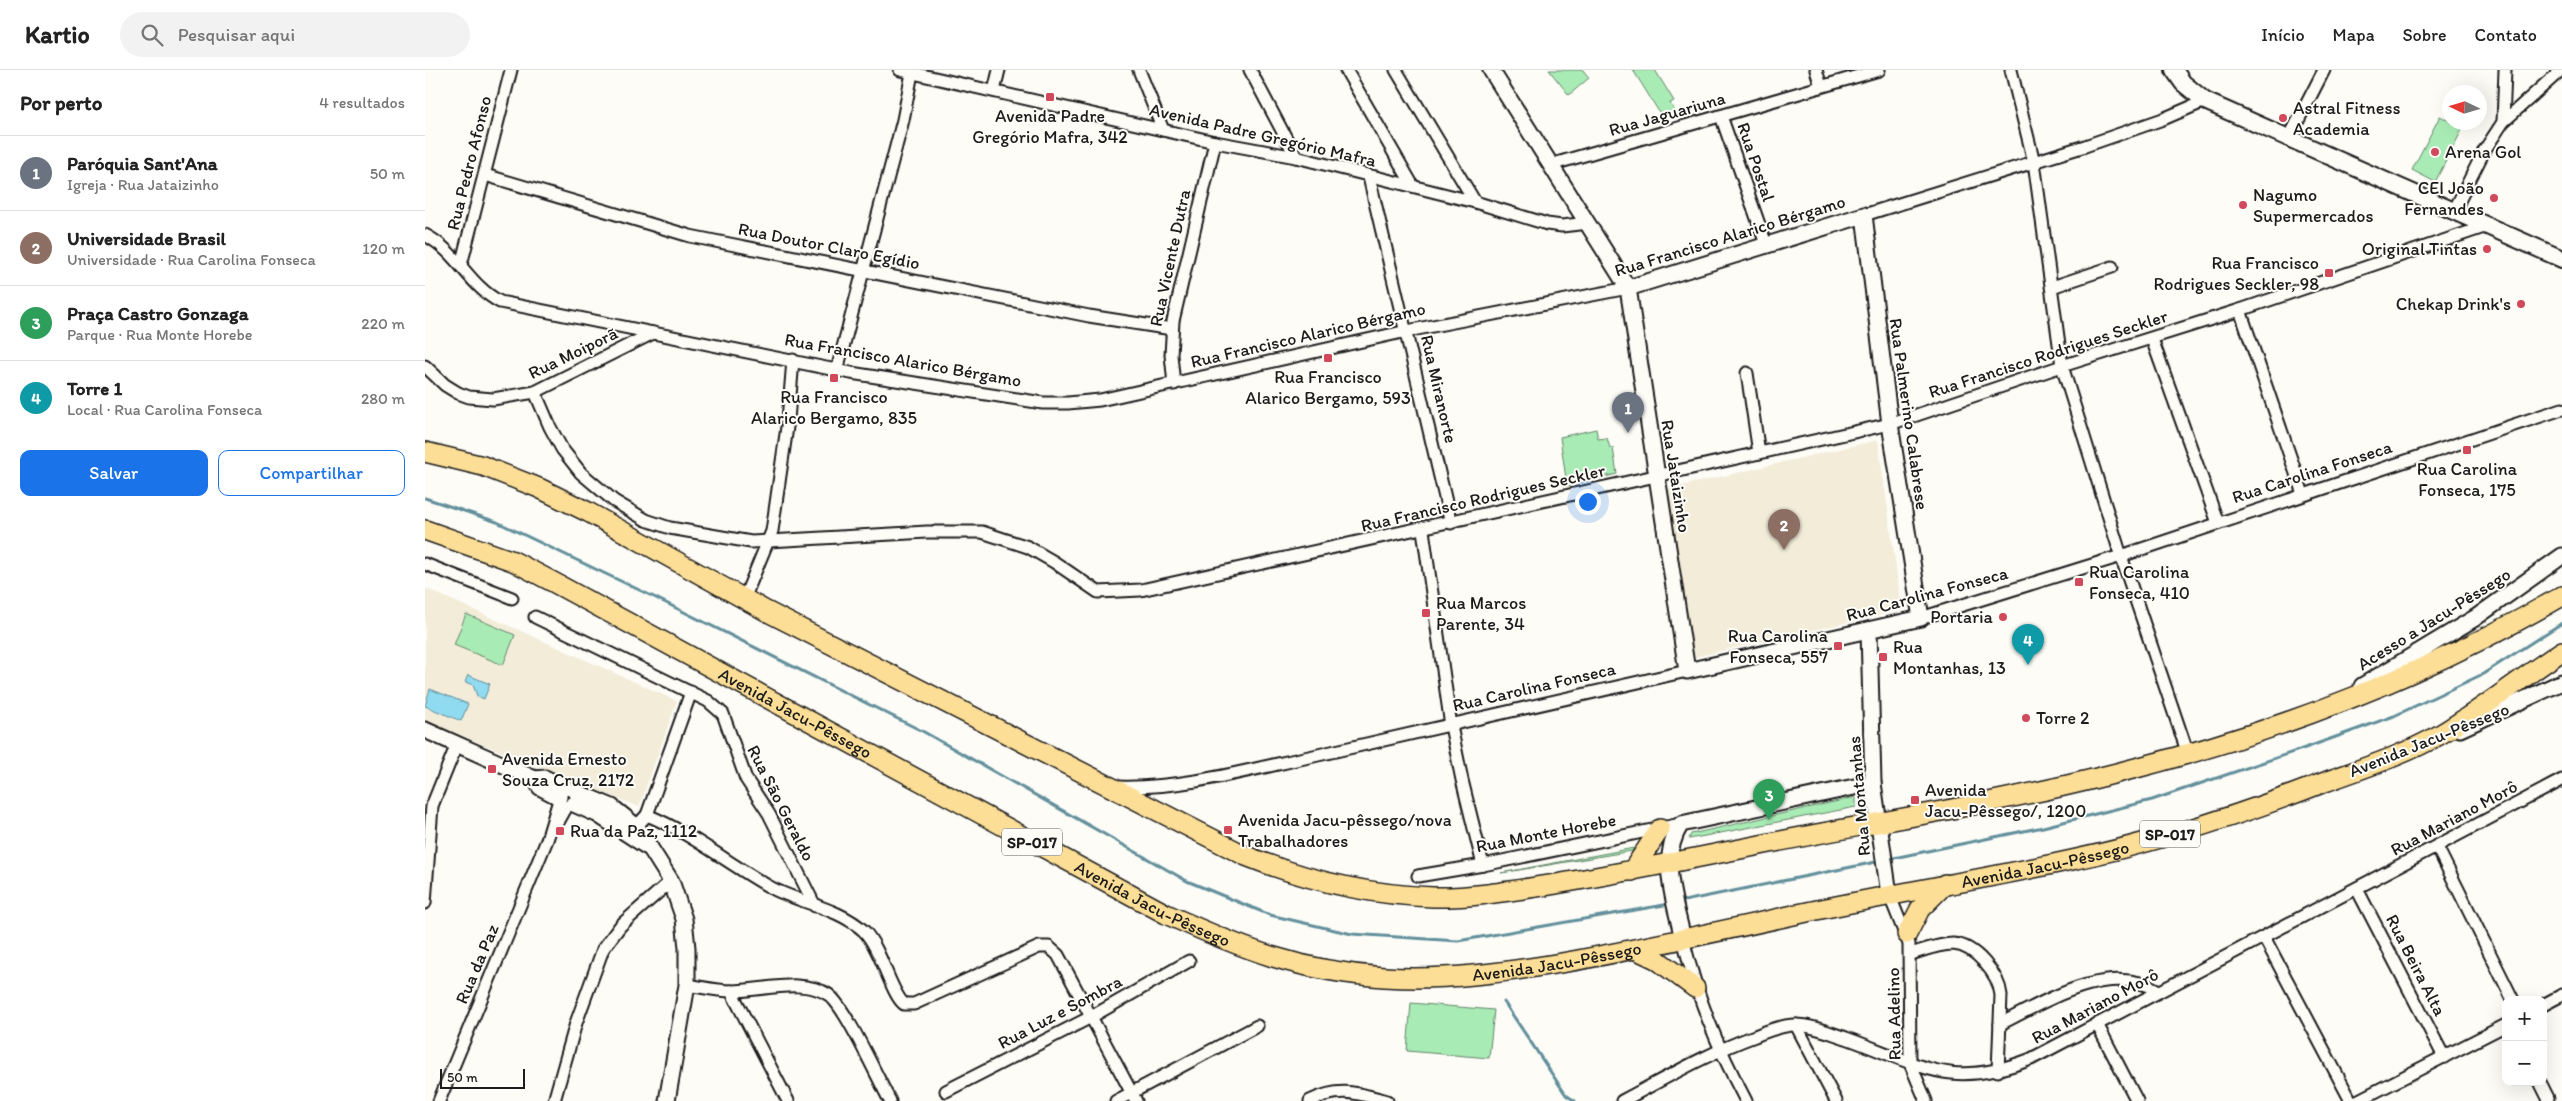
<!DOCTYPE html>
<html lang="pt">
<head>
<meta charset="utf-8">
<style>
	:root { --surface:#fff; --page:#f2f2f2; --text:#222; --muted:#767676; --line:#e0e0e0; --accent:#1a73e8 }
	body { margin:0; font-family:Itim,sans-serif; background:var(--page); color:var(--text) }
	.controls { position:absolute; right:15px; bottom:15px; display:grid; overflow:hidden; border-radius:10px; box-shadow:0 5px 20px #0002 }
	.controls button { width:45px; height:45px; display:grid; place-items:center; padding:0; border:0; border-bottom:1px solid var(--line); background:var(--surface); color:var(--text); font:25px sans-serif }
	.compass { position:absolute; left:2017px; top:15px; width:45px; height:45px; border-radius:50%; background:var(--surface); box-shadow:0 5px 20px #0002; rotate:274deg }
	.scale { position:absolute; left:15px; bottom:12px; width:85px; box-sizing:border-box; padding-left:5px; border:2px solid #1c1c1c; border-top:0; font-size:14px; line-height:18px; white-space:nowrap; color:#1c1c1c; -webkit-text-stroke:4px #fdfcf7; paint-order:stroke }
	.you { position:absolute; left:1162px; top:431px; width:18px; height:18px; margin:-12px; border:4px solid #fff; border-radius:50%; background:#1a73e8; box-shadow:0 0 0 8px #1a73e833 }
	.badge { display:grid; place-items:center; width:32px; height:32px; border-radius:50%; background:var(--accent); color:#fff; font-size:16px; font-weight:700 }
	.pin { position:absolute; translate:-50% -41px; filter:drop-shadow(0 1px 2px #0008) }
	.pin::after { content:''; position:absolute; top:26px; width:18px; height:15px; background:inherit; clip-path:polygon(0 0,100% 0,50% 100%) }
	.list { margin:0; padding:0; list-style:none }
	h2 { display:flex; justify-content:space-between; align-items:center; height:65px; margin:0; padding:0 20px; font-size:21px }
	h2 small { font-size:16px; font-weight:400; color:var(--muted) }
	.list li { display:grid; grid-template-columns:32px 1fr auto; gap:15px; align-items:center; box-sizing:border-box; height:75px; padding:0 20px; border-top:1px solid var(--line) }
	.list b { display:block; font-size:19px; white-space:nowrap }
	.list p { margin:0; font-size:16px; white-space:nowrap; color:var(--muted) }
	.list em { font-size:16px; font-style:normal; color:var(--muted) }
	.actions { display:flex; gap:10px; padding:15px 20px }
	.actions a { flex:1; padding:11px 0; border:1px solid var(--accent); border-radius:10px; text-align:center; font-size:18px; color:var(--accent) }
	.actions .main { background:var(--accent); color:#fff }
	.icon { flex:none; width:28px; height:28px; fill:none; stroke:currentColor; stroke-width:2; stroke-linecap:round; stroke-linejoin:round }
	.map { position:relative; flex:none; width:2137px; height:1031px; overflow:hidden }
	header { display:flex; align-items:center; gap:30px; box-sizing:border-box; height:70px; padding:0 25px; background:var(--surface); border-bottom:1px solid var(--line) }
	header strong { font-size:24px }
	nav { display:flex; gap:28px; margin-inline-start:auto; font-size:18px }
	.search { width:350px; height:45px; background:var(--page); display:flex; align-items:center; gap:12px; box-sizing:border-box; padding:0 18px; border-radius:28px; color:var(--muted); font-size:19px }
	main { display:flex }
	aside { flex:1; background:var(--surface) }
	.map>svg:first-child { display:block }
</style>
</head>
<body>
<header>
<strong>Kartio</strong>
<div class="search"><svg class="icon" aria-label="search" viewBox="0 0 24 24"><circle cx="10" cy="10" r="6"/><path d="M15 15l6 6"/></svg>Pesquisar aqui</div>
<nav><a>Início</a><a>Mapa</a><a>Sobre</a><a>Contato</a></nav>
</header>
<main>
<aside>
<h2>Por perto<small>4 resultados</small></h2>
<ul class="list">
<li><span class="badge" style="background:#6b7280">1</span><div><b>Paróquia Sant'Ana</b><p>Igreja · Rua Jataizinho</p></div><em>50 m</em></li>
<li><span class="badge" style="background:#8d6e63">2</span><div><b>Universidade Brasil</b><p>Universidade · Rua Carolina Fonseca</p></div><em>120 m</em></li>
<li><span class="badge" style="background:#2e9e5b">3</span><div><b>Praça Castro Gonzaga</b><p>Parque · Rua Monte Horebe</p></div><em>220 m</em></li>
<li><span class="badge" style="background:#0f9aa8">4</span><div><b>Torre 1</b><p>Local · Rua Carolina Fonseca</p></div><em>280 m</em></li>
</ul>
<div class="actions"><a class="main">Salvar</a><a>Compartilhar</a></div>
</aside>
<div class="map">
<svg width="2137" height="1031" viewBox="0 0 2137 1031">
	<rect width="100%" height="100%" fill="#fdfcf7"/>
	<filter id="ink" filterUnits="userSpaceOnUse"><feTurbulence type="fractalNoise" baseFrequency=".02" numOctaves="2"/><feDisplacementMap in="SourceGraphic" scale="10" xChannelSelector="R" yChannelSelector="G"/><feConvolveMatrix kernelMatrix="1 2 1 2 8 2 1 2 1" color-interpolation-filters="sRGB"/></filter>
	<g filter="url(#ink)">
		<g fill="#f3ecd9">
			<path d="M1453,370L1477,540L1270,587L1239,420Z"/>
			<path d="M0,518L252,631L214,737L0,651Z"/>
		</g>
		<g fill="#a9ebb5" stroke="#628468">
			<path d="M1124,0H1158L1164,8L1144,25Z"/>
			<path d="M1208,0H1230L1249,31L1245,33L1251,43L1239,50Z"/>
			<path d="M2015,46L2038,58L2010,112L1987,100Z"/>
			<path d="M1171,359L1173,369L1182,368L1185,378H1188L1192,404L1142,416L1135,367Z"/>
			<path d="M41,544L90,565L78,595L29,575Z"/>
			<path d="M1431,727V737L1264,769L1266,764Z"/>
			<path d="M1209,778L1207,781L1076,803Z"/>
			<path d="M986,933L1069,940L1064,988L982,981Z"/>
		</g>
		<g fill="#90dbf0" stroke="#628f9b">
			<path d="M43,605L65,614L59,629L52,626L48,615L40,612Z"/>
			<path d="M5,619L43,634L36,651L0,636Z"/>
		</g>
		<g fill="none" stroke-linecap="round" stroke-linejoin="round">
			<g stroke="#628f9b" stroke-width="3">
				<path d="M0,428L72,452L231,528L499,662L762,811L845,845L927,864L1033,871L1245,834"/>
				<path d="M1464,789L1618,757L1727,730L1883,677L1969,646L2058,604L2137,553"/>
				<path d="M1254,832L1456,791"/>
				<path d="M1079,932L1141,1025L1150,1031"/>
			</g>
			<defs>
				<g id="minor">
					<path d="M475,0L790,72L871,87L1050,132L1122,154L1137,156L1163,153"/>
					<path d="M714,0L738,60"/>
					<path d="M825,0L871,87"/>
					<path d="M921,0L988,116"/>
					<path d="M971,0L1050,132"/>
					<path d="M1391,0L1396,16"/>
					<path d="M1586,0L1609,92L1637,296L1696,486L1763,684"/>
					<path d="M569,21L574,0"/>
					<path d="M1296,46L1342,177"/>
					<path d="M2078,52L2080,0"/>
					<path d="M1864,68L1899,0"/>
					<path d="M1125,95L1454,0"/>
					<path d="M60,105L265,166L664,246L747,259"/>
					<path d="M944,107L1026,453"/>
					<path d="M2029,141L2059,81L2078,52L2136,0"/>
					<path d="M1439,145L1660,76L1738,49L1780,31"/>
					<path d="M0,165C32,181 44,216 75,232L426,303L618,333H643L675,330L982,261L1203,218"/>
					<path d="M36,195L86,0"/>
					<path d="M1627,217L1687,197"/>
					<path d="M1815,240L1878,424"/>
					<path d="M1727,269L1793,453"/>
					<path d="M0,296L20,315L33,323L44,327L68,329L110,322L228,263"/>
					<path d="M412,300L478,50L487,3"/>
					<path d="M1322,303L1334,383"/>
					<path d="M749,314L746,285L748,251L790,72"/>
					<path d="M110,322L125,357L137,379L156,403L189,431L221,450L245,458L326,472L502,462H557L603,477L629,492L673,522L716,520L1465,354L1637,296L1815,240L2062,156"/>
					<path d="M998,460L1026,656L1037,710L1058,795"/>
					<path d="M0,494L87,528"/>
					<path d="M319,529L347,461L363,350L368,290"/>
					<path d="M110,547L283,631L298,644L321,709L344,744L390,836"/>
					<path d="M1496,548L1696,486L2137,339"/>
					<path d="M692,717C760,719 827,699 893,685C1016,658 1139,628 1262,601"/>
					<path d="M222,745L266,622"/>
					<path d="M132,754L142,736"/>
					<path d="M206,762L222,745C266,763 301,792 343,816C373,833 413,837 439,861C456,878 466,924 479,934H489L614,877H624L633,885L711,1031"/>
					<path d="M2012,777L2088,930"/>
					<path d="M993,806L1058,795L1256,754"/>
					<path d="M1932,819L2019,987"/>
					<path d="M1464,824L1484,874L1485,993L1501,1031"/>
					<path d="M0,833L7,736L32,674"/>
					<path d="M1839,867L1926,1031"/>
					<path d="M1258,869C1273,930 1292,976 1321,1031"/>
					<path d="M1486,884C1499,880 1514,874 1528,874C1550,875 1574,905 1576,925L1573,1001"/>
					<path d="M262,915C276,917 292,921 307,921C337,921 378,907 404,925C421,938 453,1009 465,1031"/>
					<path d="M306,921L363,1031"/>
					<path d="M2118,935L2137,925"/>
					<path d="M1575,954C1621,931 1684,891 1734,921"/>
					<path d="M1672,954L1712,1031"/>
					<path d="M1371,955L1411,1031"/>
					<path d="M2115,1012L2123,1028"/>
					<path d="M521,1021L666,947L764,891"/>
					<path d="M14,1031L122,770L134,730"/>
					<path d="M129,1031L151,953L178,879L196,855L246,811"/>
					<path d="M691,1031L832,956"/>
					<path d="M885,1031C915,1016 932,1023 962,1031"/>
					<path d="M1197,1031C1241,1008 1283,983 1330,966C1342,961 1357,955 1370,955C1387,955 1405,963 1421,968C1497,995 1524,1021 1606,989L2137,710"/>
					<path d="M1932,1031L2081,955"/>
				</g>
				<g id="tertiary">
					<path d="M1066,0L1203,218L1262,601L1496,548L1465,354L1439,145L1203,218"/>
					<path d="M1444,560L1448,713L1464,824"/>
					<path d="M1937,616L2050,548L2137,486"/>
					<path d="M2035,659L2137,612"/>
					<path d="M0,660L110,709L115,717L134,727"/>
					<path d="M110,709L120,708L141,718"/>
					<path d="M151,722L187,737L212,757L246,811L259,849L262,878V915L242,1031"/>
					<path d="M149,734L172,744L221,776"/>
					<path d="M1258,869C1250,831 1233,789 1256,754L1448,713"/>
				</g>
				<path id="secondary" d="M1749,0L1758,13L1780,31L2137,189"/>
				<g id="trunk">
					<path d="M0,382L58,396L114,418L163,442L341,541L821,786C881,810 942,825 1008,827C1049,828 1090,820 1131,814C1201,802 1271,788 1340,774C1455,751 1571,734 1684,705C1842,666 1996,608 2137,526"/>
					<path id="s1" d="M0,460L88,491L128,512L741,844C818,879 873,901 959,907C1020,911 1082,902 1142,892C1219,878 1296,861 1373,844C1464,824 1556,810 1647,790C1733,772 1818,744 1900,712C1938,698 1980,685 2016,664C2057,639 2097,608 2137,581"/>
					<path d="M1207,801L1235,759"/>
					<path d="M1482,864L1495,839L1520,814"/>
					<path d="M1212,880L1231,889L1270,918"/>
				</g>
			</defs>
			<use href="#minor" stroke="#1c1c1c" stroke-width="15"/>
			<use href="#tertiary" stroke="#1c1c1c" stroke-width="19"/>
			<use href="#secondary" stroke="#1c1c1c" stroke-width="20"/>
			<use href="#trunk" stroke="#1c1c1c" stroke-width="22"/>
			<use href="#minor" stroke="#fdfcf7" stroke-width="11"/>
			<use href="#tertiary" stroke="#fdfcf7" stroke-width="15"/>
			<use href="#secondary" stroke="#fdfcf7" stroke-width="16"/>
			<use href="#trunk" stroke="#fdde96" stroke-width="19"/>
		</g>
	</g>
	<g fill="#d1495b" stroke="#fdfcf7" stroke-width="2">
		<rect x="620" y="22" width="10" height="10" rx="2.5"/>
		<circle cx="1858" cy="48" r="5"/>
		<circle cx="2010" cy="82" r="5"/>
		<circle cx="2069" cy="128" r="5"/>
		<circle cx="1818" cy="135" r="5"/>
		<circle cx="2062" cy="179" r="5"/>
		<rect x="1899" y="198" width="10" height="10" rx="2.5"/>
		<circle cx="2096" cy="234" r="5"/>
		<rect x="898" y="283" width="10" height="10" rx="2.5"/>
		<rect x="404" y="303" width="10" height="10" rx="2.5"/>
		<rect x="2037" y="375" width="10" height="10" rx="2.5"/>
		<rect x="1649" y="507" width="10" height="10" rx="2.5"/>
		<rect x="996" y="538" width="10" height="10" rx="2.5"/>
		<circle cx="1578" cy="547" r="5"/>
		<rect x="1408" y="571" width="10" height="10" rx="2.5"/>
		<rect x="1453" y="582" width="10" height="10" rx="2.5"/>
		<circle cx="1601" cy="648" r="5"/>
		<rect x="62" y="694" width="10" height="10" rx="2.5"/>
		<rect x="1485" y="725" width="10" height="10" rx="2.5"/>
		<rect x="798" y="755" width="10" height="10" rx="2.5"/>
		<rect x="130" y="756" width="10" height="10" rx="2.5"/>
	</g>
	<g text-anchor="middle" stroke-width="4" stroke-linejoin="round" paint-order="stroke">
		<g fill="#fdfcf7" stroke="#605f5e" stroke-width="1">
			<rect x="1715" y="750.5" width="60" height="27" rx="4"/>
			<rect x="577" y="758.5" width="60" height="27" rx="4"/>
		</g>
		<g font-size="16" font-weight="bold" fill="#1c1c1c">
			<text x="1745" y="770">SP-017</text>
			<text x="607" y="778">SP-017</text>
		</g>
		<g font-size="18" fill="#1c1c1c" stroke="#fdfcf7" text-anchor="start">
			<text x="1868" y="44">Astral Fitness<tspan x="1868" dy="21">Academia</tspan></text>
			<text x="625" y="52" text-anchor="middle">Avenida Padre<tspan x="625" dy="21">Gregório Mafra, 342</tspan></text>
			<text x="2020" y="88">Arena Gol</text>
			<text x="2059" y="124" text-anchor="end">CEI João<tspan x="2059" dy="21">Fernandes</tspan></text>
			<text x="1828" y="131">Nagumo<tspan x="1828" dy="21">Supermercados</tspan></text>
			<text x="2052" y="185" text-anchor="end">Original Tintas</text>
			<text x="1894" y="199" text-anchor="end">Rua Francisco<tspan x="1894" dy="21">Rodrigues Seckler, 98</tspan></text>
			<text x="2086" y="240" text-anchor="end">Chekap Drink's</text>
			<text x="903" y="313" text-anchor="middle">Rua Francisco<tspan x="903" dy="21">Alarico Bergamo, 593</tspan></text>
			<text x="409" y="333" text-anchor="middle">Rua Francisco<tspan x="409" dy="21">Alarico Bergamo, 835</tspan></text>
			<text x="2042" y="405" text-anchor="middle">Rua Carolina<tspan x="2042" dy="21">Fonseca, 175</tspan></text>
			<text x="1664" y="508">Rua Carolina<tspan x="1664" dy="21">Fonseca, 410</tspan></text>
			<text x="1011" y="539">Rua Marcos<tspan x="1011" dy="21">Parente, 34</tspan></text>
			<text x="1568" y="553" text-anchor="end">Portaria</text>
			<text x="1403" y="572" text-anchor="end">Rua Carolina<tspan x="1403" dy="21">Fonseca, 557</tspan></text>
			<text x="1468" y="583">Rua<tspan x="1468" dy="21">Montanhas, 13</tspan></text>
			<text x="1611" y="654">Torre 2</text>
			<text x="77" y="695">Avenida Ernesto<tspan x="77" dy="21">Souza Cruz, 2172</tspan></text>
			<text x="1500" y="726">Avenida<tspan x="1500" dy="21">Jacu-Pêssego/, 1200</tspan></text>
			<text x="813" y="756">Avenida Jacu-pêssego/nova<tspan x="813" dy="21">Trabalhadores</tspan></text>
			<text x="145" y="767">Rua da Paz, 1112</text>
		</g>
		<g font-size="18" fill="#1c1c1c" stroke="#fdfcf7">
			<text transform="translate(1242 44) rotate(-16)" y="6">Rua Jaguariuna</text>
			<text transform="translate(838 65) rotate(13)" y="6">Avenida Padre Gregório Mafra</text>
			<text transform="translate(1331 92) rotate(71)" y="6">Rua Postal</text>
			<text transform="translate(44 93) rotate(-76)" y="6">Rua Pedro Afonso</text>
			<text transform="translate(1305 166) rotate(-17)" y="6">Rua Francisco Alarico Bérgamo</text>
			<text transform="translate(404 176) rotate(11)" y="6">Rua Doutor Claro Egídio</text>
			<text transform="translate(745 188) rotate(-78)" y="6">Rua Vicente Dutra</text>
			<text transform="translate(883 265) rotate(-13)" y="6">Rua Francisco Alarico Bérgamo</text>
			<text transform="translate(148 283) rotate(-26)" y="6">Rua Moiporã</text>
			<text transform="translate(1623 284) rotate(-18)" y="6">Rua Francisco Rodrigues Seckler</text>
			<text transform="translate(478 290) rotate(10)" y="6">Rua Francisco Alarico Bérgamo</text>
			<text transform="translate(1014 319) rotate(77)" y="6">Rua Miranorte</text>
			<text transform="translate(1484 344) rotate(82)" y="6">Rua Palmerino Calabrese</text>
			<text transform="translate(1887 402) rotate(-18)" y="6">Rua Carolina Fonseca</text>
			<text transform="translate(1251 406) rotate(81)" y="6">Rua Jataizinho</text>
			<text transform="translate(1058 428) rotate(-13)" y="6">Rua Francisco Rodrigues Seckler</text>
			<text transform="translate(1502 524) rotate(-15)" y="6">Rua Carolina Fonseca</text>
			<text transform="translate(2009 549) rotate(-32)" y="6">Acesso a Jacu-Pêssego</text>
			<text transform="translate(1109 617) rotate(-13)" y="6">Rua Carolina Fonseca</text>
			<text dy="6" stroke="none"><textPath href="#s1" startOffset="414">Avenida Jacu-Pêssego</textPath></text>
			<text transform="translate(2004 670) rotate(-22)" y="6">Avenida Jacu-Pêssego</text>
			<text transform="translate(1434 726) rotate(-95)" y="6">Rua Montanhas</text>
			<text transform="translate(356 733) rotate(63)" y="6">Rua São Geraldo</text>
			<text transform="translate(2029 748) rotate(-28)" y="6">Rua Mariano Morô</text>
			<text transform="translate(1121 763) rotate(-11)" y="6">Rua Monte Horebe</text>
			<text dy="6" stroke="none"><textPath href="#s1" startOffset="1736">Avenida Jacu-Pêssego</textPath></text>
			<text dy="6" stroke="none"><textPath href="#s1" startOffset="819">Avenida Jacu-Pêssego</textPath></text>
			<text dy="6" stroke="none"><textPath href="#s1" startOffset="1238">Avenida Jacu-Pêssego</textPath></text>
			<text transform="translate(52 894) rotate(-67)" y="6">Rua da Paz</text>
			<text transform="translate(1991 895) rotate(63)" y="6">Rua Beira Alta</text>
			<text transform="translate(1670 936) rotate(-28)" y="6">Rua Mariano Morô</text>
			<text transform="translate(635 942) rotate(-28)" y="6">Rua Luz e Sombra</text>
			<text transform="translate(1469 944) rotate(-91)" y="6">Rua Adelino</text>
		</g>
	</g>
</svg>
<div class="controls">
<button>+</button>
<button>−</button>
</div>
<svg class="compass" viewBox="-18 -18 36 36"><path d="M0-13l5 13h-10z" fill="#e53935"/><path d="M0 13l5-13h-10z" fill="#767676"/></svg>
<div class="scale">50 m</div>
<div class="you"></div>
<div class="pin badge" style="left:1203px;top:363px;background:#6b7280">1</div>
<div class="pin badge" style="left:1359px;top:480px;background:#8d6e63">2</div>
<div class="pin badge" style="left:1344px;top:750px;background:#2e9e5b">3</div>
<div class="pin badge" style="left:1603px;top:595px;background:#0f9aa8">4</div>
</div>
</main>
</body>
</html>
